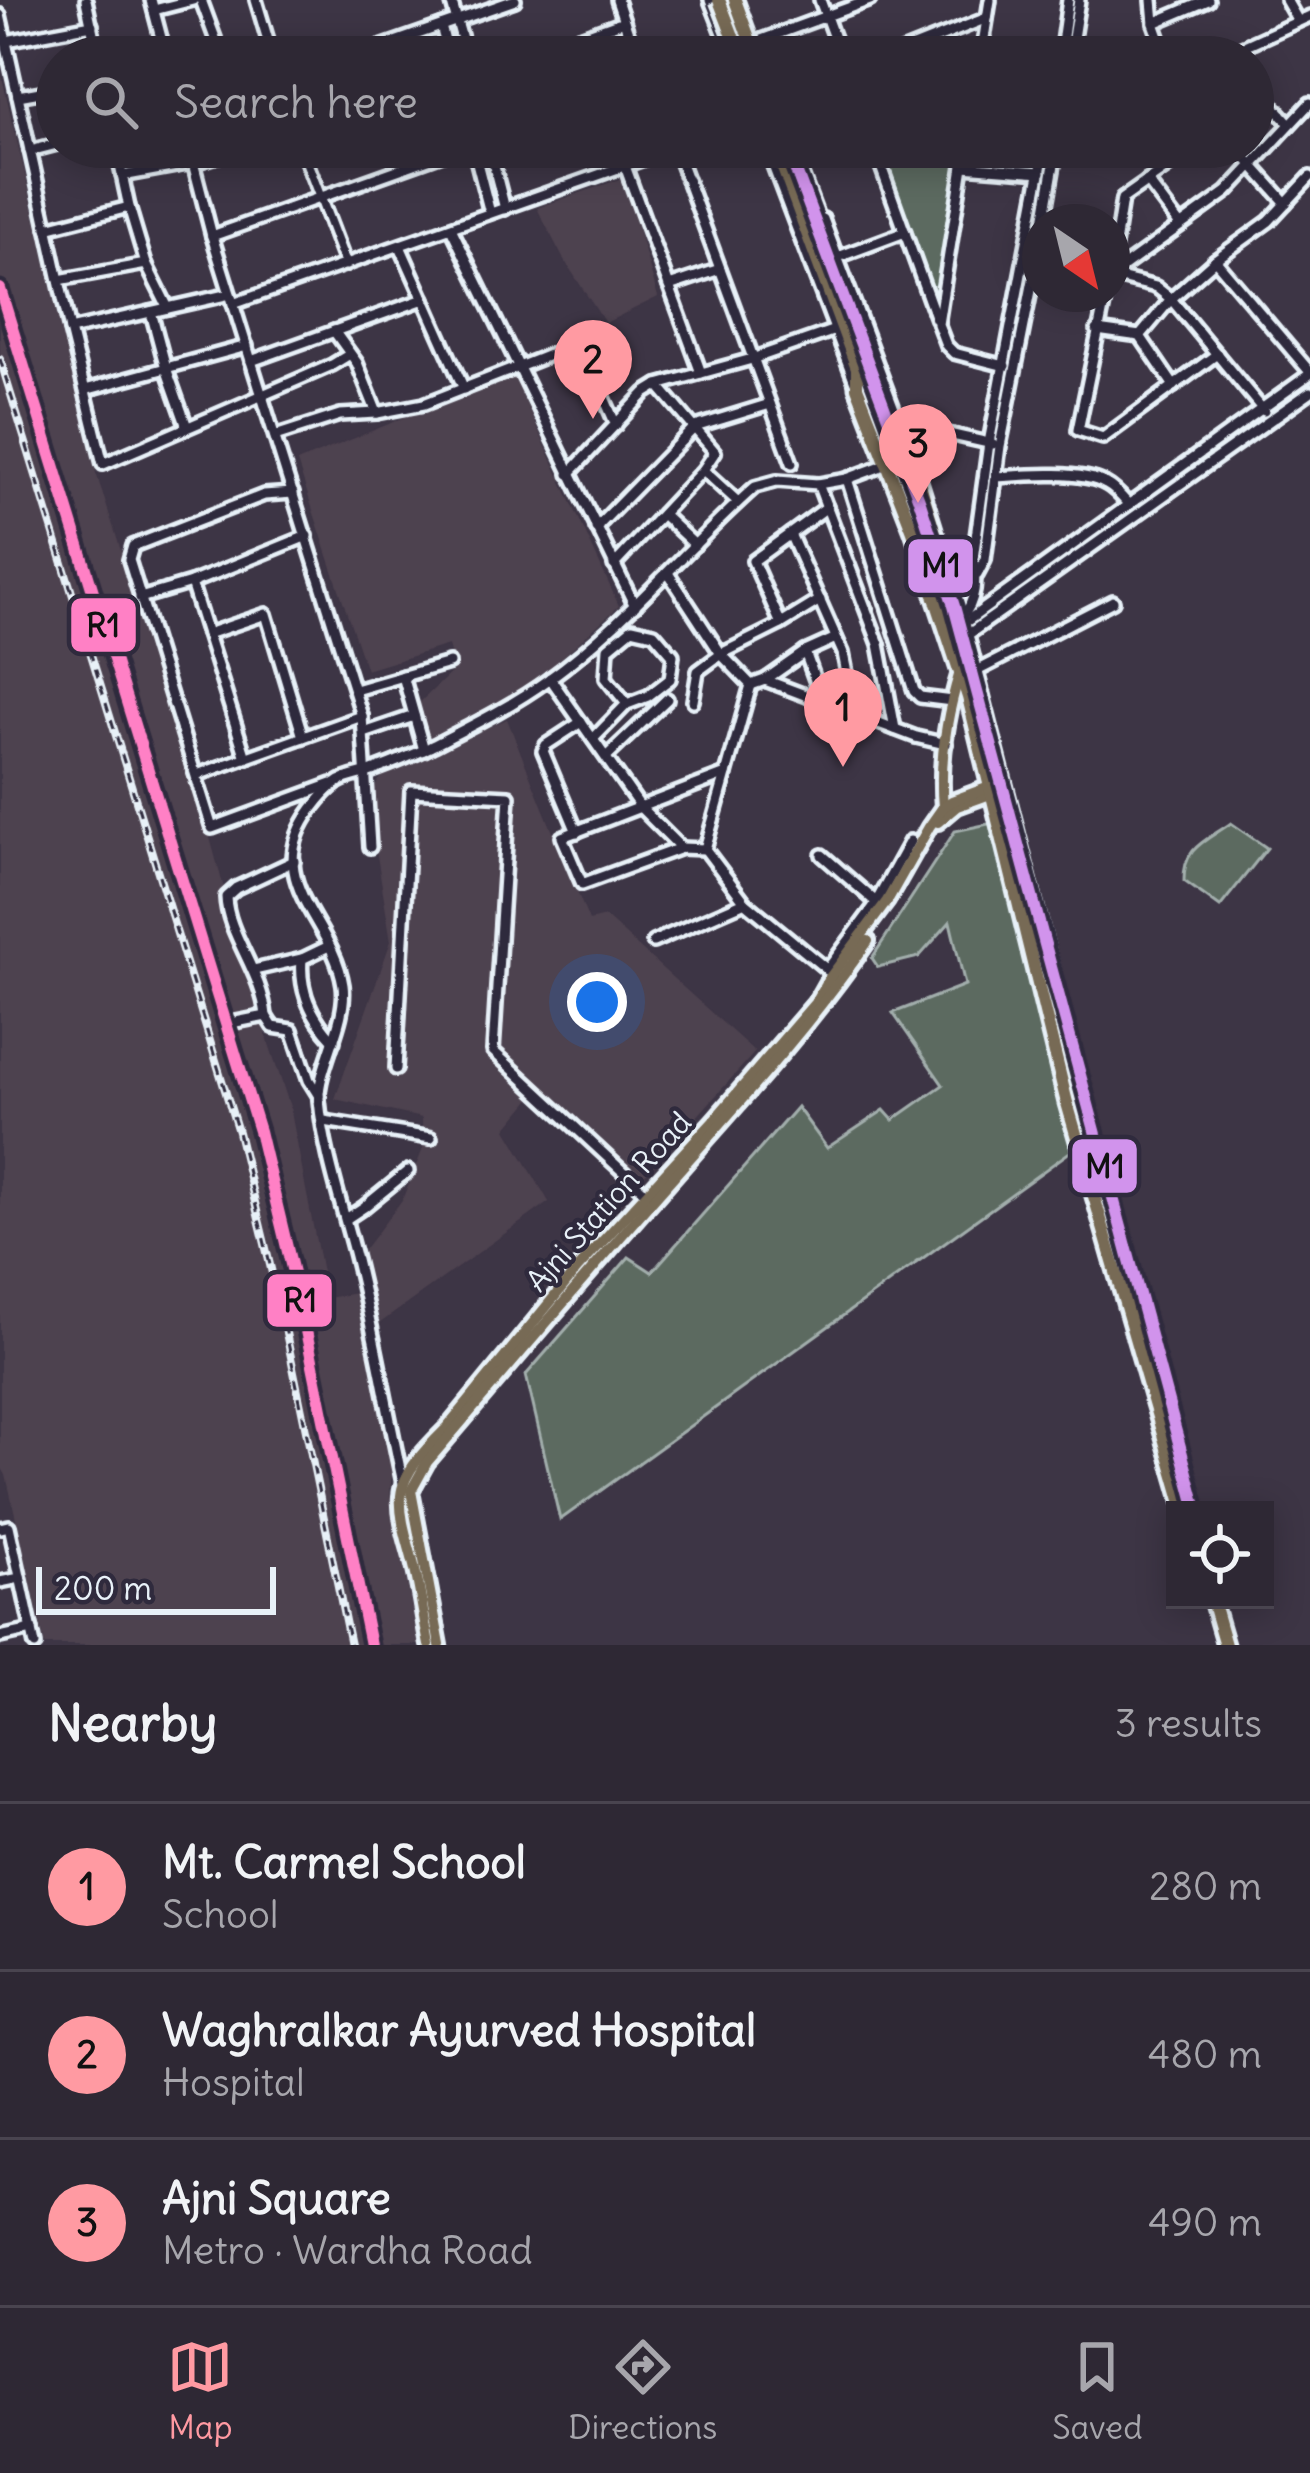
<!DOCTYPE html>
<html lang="en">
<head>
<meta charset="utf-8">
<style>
	:root { --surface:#2e2834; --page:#36303c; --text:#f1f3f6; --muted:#a7a6ac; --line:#49444f; --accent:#ff9aa2 }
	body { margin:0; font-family:Delius,sans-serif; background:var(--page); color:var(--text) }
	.controls { position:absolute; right:36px; bottom:36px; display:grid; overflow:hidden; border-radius:0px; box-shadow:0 6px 30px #0003 }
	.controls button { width:108px; height:108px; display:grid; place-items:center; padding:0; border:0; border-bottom:3px solid var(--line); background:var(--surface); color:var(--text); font:60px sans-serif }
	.compass { position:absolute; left:1022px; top:204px; width:108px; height:108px; border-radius:50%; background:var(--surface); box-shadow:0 6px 30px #0003; rotate:145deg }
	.scale { position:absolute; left:36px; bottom:30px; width:240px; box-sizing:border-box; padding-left:12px; border:6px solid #e8f1f8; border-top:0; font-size:33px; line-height:42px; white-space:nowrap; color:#e8f1f8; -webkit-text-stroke:9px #2f2a3d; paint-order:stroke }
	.you { position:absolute; left:597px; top:1002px; width:42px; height:42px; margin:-30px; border:9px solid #fff; border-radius:50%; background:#1a73e8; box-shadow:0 0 0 18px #1a73e833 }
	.badge { display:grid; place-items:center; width:78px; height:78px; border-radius:50%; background:var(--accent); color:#111; font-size:39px; font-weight:700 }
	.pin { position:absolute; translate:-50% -99px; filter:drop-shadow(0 3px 6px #0008) }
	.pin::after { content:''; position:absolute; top:63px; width:42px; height:36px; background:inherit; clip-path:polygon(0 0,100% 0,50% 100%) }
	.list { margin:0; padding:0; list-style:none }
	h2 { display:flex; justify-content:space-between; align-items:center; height:156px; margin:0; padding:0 48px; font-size:51px }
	h2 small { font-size:39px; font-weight:400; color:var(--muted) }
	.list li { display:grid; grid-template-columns:78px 1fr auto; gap:36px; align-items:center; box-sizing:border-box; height:168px; padding:0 48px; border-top:3px solid var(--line) }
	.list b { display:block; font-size:45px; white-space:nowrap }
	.list p { margin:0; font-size:39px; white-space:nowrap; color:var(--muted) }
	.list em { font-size:39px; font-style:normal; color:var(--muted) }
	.icon { flex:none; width:66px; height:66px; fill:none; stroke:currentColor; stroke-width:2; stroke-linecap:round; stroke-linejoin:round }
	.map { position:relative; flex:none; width:1310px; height:1645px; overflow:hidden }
	.search { position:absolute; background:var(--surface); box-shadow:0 6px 30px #0003; left:36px; right:36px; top:36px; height:132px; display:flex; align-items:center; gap:30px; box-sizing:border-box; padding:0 42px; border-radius:66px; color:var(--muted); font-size:45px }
	.sheet { height:660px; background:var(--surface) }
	nav { display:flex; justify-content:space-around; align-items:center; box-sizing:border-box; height:168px; border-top:3px solid var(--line); background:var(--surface); font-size:33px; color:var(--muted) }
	nav a { display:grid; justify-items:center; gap:6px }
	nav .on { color:var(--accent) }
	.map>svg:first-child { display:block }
</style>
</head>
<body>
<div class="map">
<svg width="1310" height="1645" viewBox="0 0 1310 1645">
	<rect width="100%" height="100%" fill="#3d3545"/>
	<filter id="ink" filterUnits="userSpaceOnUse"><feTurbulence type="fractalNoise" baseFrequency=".00833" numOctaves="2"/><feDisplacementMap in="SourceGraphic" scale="24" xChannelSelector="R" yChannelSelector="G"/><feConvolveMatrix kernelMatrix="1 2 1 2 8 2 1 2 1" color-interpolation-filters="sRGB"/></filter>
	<g filter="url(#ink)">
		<g fill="#4e424f">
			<path d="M0,69L96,473L191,769L257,1008L290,1107L327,1298L356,1293L392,1470L390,1492L419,1645H45L6,1475L0,1465Z"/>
			<path d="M623,178L658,297L605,323L563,258L537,208Z"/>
			<path d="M512,373L619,606L538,679L490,710L429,741L417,705L454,670L448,645L366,670L297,462Z"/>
			<path d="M507,719L589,921L605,917L755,1052L641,1179L538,1090L506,1129L549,1202L380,1323L361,1254L402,1200L423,1149L422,1118L335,1099L391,941L374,837L373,790L384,772Z"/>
		</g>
		<g fill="#5c6a61" stroke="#a2aeac" stroke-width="3">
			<path d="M882,147H961L933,309V308Z"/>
			<path d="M993,823L1074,1149L560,1520L526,1375L629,1257L652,1272L797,1107L827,1148L884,1110L893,1120L943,1085L893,1013L965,985L950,922L919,957L878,967L872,958L955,831Z"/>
			<path d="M1231,823L1267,848L1220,907L1184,881C1183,847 1206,841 1231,823Z"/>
		</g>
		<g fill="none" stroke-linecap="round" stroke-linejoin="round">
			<defs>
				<g id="minor">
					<path d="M86,0L98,57"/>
					<path d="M151,0L166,57"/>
					<path d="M201,0L222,57"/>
					<path d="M256,0L273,57"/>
					<path d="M451,0L467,57"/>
					<path d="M617,0L636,57"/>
					<path d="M710,0L732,56"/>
					<path d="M820,0L841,57"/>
					<path d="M1152,0L1154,23L1166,57"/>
					<path d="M1286,0L1298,21"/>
					<path d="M154,10L193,0"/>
					<path d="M0,15L70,330L103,464L332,365L350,354"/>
					<path d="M1154,23L1208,0"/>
					<path d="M441,26L449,57"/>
					<path d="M6,41L92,25"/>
					<path d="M352,57L515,0"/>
					<path d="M525,57L624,21"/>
					<path d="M715,57L870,0"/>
					<path d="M889,57L987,18"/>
					<path d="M981,57L990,0"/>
					<path d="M1060,57L1068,0"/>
					<path d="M1070,57L1079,0"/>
					<path d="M1220,57L1310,16"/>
					<path d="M1253,83L1290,124"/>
					<path d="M18,96L57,89"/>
					<path d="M116,147L129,207L146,264L168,308"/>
					<path d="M189,147L212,236L362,716L370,847"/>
					<path d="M301,147L346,265"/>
					<path d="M473,147L490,213"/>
					<path d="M489,147L505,209"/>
					<path d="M675,147L792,463"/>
					<path d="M766,147L855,382"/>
					<path d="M874,147L936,319"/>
					<path d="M966,147L938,324L946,345L954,353L1005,366"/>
					<path d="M1236,147L1286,203"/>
					<path d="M30,151L57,144"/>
					<path d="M625,166L701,373"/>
					<path d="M963,166L1041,172"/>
					<path d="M122,176L193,163L248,147"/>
					<path d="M1147,181L1180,225"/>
					<path d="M823,219L897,417"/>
					<path d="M1044,222L1057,147"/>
					<path d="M47,228L129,207"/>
					<path d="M451,228L635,606"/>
					<path d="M212,236L462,147"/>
					<path d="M400,246L464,389"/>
					<path d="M838,257L905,232"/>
					<path d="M1215,260L1310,372"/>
					<path d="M1112,264L1122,199L1196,147"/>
					<path d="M1112,275L1227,192L1310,103"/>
					<path d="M1112,276L1156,287L1171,299L1264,411"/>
					<path d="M59,280L146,264"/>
					<path d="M669,286L720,269"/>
					<path d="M1106,294L1078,430L1103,438L1217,354"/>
					<path d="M233,304L675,148"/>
					<path d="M151,312L166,368L187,427"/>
					<path d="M70,330L230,294"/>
					<path d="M1097,330L1140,336L1174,386"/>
					<path d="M334,331L357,363L377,413"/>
					<path d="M1140,336L1171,299L1215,260L1269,221L1310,177"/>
					<path d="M251,361L424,299"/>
					<path d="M85,390L247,346"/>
					<path d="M899,423L993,444"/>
					<path d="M275,436L340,415L377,413L424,404L580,343L616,425"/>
					<path d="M703,470L738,502"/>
					<path d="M569,474L645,393L658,385L752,359L835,330"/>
					<path d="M996,477C1024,475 1082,470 1106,484C1114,488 1122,497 1128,504"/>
					<path d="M847,479L887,464"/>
					<path d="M818,484L847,479L914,691L920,697L952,701"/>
					<path d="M293,493L264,495L133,546L129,560L212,828L332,784"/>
					<path d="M827,507L790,534L843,653L855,714"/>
					<path d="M662,514L695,545"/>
					<path d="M596,528L695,427L770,404"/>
					<path d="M614,565L703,470L715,452L658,385"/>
					<path d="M668,573L721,654L781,624L820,600"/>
					<path d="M977,575L985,560L1000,446L1040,245"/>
					<path d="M191,583L246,758"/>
					<path d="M140,598L191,583L307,536"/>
					<path d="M961,618C977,602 976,579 973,559L989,443L1045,147"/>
					<path d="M781,624L753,561L790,534"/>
					<path d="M963,624L1310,374"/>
					<path d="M207,634L266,614L303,737"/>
					<path d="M966,636L1310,392"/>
					<path d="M805,652L823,702"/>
					<path d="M975,672L1113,601"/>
					<path d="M403,676L424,750"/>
					<path d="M550,678L641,808L681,848"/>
					<path d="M765,680L805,652L836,638"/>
					<path d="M355,690L449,663"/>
					<path d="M693,701L698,671L721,654L751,685L765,680L916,737L946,744"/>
					<path d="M364,733L414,716"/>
					<path d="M593,739L627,704L648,696L670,679L673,655L654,633L632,628L608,648L606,678L627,704"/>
					<path d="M606,757L667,699"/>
					<path d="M197,775L362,716"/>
					<path d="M577,832L543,751L546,745L581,722"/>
					<path d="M705,849L681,848L582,884L562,837L726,774"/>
					<path d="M705,849L745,902L836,977"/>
					<path d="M705,849L751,685"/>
					<path d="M822,855L876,902"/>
					<path d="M653,942L745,902"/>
					<path d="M329,946L302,959C299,991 312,1018 334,1041"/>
					<path d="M254,970L302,959"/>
					<path d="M827,970L873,908L910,841"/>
					<path d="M266,1016C262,972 227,934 226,897L236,888L294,861"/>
					<path d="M226,1024L266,1016L273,1027L292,1030L309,1080L319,1096"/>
					<path d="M396,1069L411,791L509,796L493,1051L646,1193"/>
					<path d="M324,1121L431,1138"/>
					<path d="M346,1219L364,1207L408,1171"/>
					<path d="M403,1483C387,1409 374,1333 356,1260C343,1208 324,1154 319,1100C317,1069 348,1021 343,985C333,919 259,881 312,809C318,801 329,788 337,783C346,776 361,775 372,771C391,764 411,756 430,747C471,726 512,706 549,679C625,624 685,549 755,487L777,481L818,484L879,644L895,729"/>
					<path d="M0,1528L9,1526L35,1645"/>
					<path d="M0,1582L20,1578"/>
					<path d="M0,1637L32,1630"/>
				</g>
				<g id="major">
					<path d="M943,807C939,763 947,714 960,672"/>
					<path d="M938,822L957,806L990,794"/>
					<path d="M429,1645C424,1620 421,1595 415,1570C410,1547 399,1520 401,1496C403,1470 431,1444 448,1427L578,1268L714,1120L815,1003L828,980L887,901L929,827L943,807L952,801L1003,782"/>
					<path d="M440,1645L411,1491L427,1462C499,1378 571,1293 644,1210C721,1122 801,1038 868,941"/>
				</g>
				<g id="highway">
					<path d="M775,147L857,368V387L913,531L968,697L1067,1103L1185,1510"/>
					<path d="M790,147L901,444L913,462L962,619L1082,1091L1195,1510"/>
					<path d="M1212,1600L1225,1645"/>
				</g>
			</defs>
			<use href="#minor" stroke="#e8f1f8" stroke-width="18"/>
			<use href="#major" stroke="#e8f1f8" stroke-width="20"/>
			<use href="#highway" stroke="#e8f1f8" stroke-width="21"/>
			<use href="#minor" stroke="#2f2a3d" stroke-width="9"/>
			<use href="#major" stroke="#776a54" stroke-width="10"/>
			<use href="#highway" stroke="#776a54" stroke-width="12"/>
			<defs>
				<path id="rail" d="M0,359L238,1132L284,1323L350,1645"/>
			</defs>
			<use href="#rail" stroke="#e8f1f8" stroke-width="8"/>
			<use href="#rail" stroke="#2f2a3d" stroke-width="3" stroke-dasharray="9" stroke-linecap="butt"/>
			<defs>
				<g id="highway-bridge">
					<path d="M719,0L741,57"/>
					<path d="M735,0L756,57"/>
				</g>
			</defs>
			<use href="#highway-bridge" stroke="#e8f1f8" stroke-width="21" stroke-linecap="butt"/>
			<use href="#highway-bridge" stroke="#776a54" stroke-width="12"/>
			<defs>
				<path id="rail-1" d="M0,289L259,1131L301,1306L370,1645"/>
			</defs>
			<use href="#rail-1" stroke="#2f2a3d" stroke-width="21"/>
			<use href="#rail-1" stroke="#ff80c5" stroke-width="12"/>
			<defs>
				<path id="metro-1" d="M787,147L920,502L954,606L1197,1510"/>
			</defs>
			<use href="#metro-1" stroke="#2f2a3d" stroke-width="21"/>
			<use href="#metro-1" stroke="#d193ec" stroke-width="12"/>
		</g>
	</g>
	<g text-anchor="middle" stroke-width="9" stroke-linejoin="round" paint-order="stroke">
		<g font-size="30" fill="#e8f1f8" stroke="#2f2a3d">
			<text transform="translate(609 1202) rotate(-48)" y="10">Ajni Station Road</text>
		</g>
	</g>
	<g stroke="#2f2a3d" stroke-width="4.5">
		<rect x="906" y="537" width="69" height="58" rx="12" fill="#d193ec"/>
		<rect x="69" y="596" width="69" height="58" rx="12" fill="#ff80c5"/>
		<rect x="1070" y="1137" width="69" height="58" rx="12" fill="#d193ec"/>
		<rect x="265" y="1272" width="69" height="57" rx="12" fill="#ff80c5"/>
	</g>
	<g font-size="33" text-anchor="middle" font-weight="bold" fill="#111">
		<text x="941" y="577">M1</text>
		<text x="103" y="637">R1</text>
		<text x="1105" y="1178">M1</text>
		<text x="300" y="1312">R1</text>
	</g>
</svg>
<div class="controls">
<button><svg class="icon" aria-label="locate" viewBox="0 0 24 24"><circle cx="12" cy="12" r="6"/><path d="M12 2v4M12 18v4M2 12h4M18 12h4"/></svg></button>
</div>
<svg class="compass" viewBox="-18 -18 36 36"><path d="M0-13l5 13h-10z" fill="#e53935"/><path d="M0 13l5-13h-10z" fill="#a7a6ac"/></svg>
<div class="scale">200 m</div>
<div class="you"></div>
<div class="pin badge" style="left:843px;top:767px">1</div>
<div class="pin badge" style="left:593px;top:419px">2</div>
<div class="pin badge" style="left:918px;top:503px">3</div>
<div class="search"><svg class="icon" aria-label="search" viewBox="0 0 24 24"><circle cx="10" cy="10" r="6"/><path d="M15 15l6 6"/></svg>Search here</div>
</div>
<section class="sheet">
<h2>Nearby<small>3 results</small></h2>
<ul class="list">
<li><span class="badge">1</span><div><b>Mt. Carmel School</b><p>School</p></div><em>280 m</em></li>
<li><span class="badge">2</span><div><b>Waghralkar Ayurved Hospital</b><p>Hospital</p></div><em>480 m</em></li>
<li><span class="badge">3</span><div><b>Ajni Square</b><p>Metro · Wardha Road</p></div><em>490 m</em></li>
</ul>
</section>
<nav>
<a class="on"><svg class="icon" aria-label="map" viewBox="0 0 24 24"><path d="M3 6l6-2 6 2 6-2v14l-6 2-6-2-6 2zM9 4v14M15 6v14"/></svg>Map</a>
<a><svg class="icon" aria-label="directions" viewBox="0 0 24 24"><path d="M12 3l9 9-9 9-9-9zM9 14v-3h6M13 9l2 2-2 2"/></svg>Directions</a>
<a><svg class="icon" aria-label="saved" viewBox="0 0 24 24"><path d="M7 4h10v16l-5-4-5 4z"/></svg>Saved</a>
</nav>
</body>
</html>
